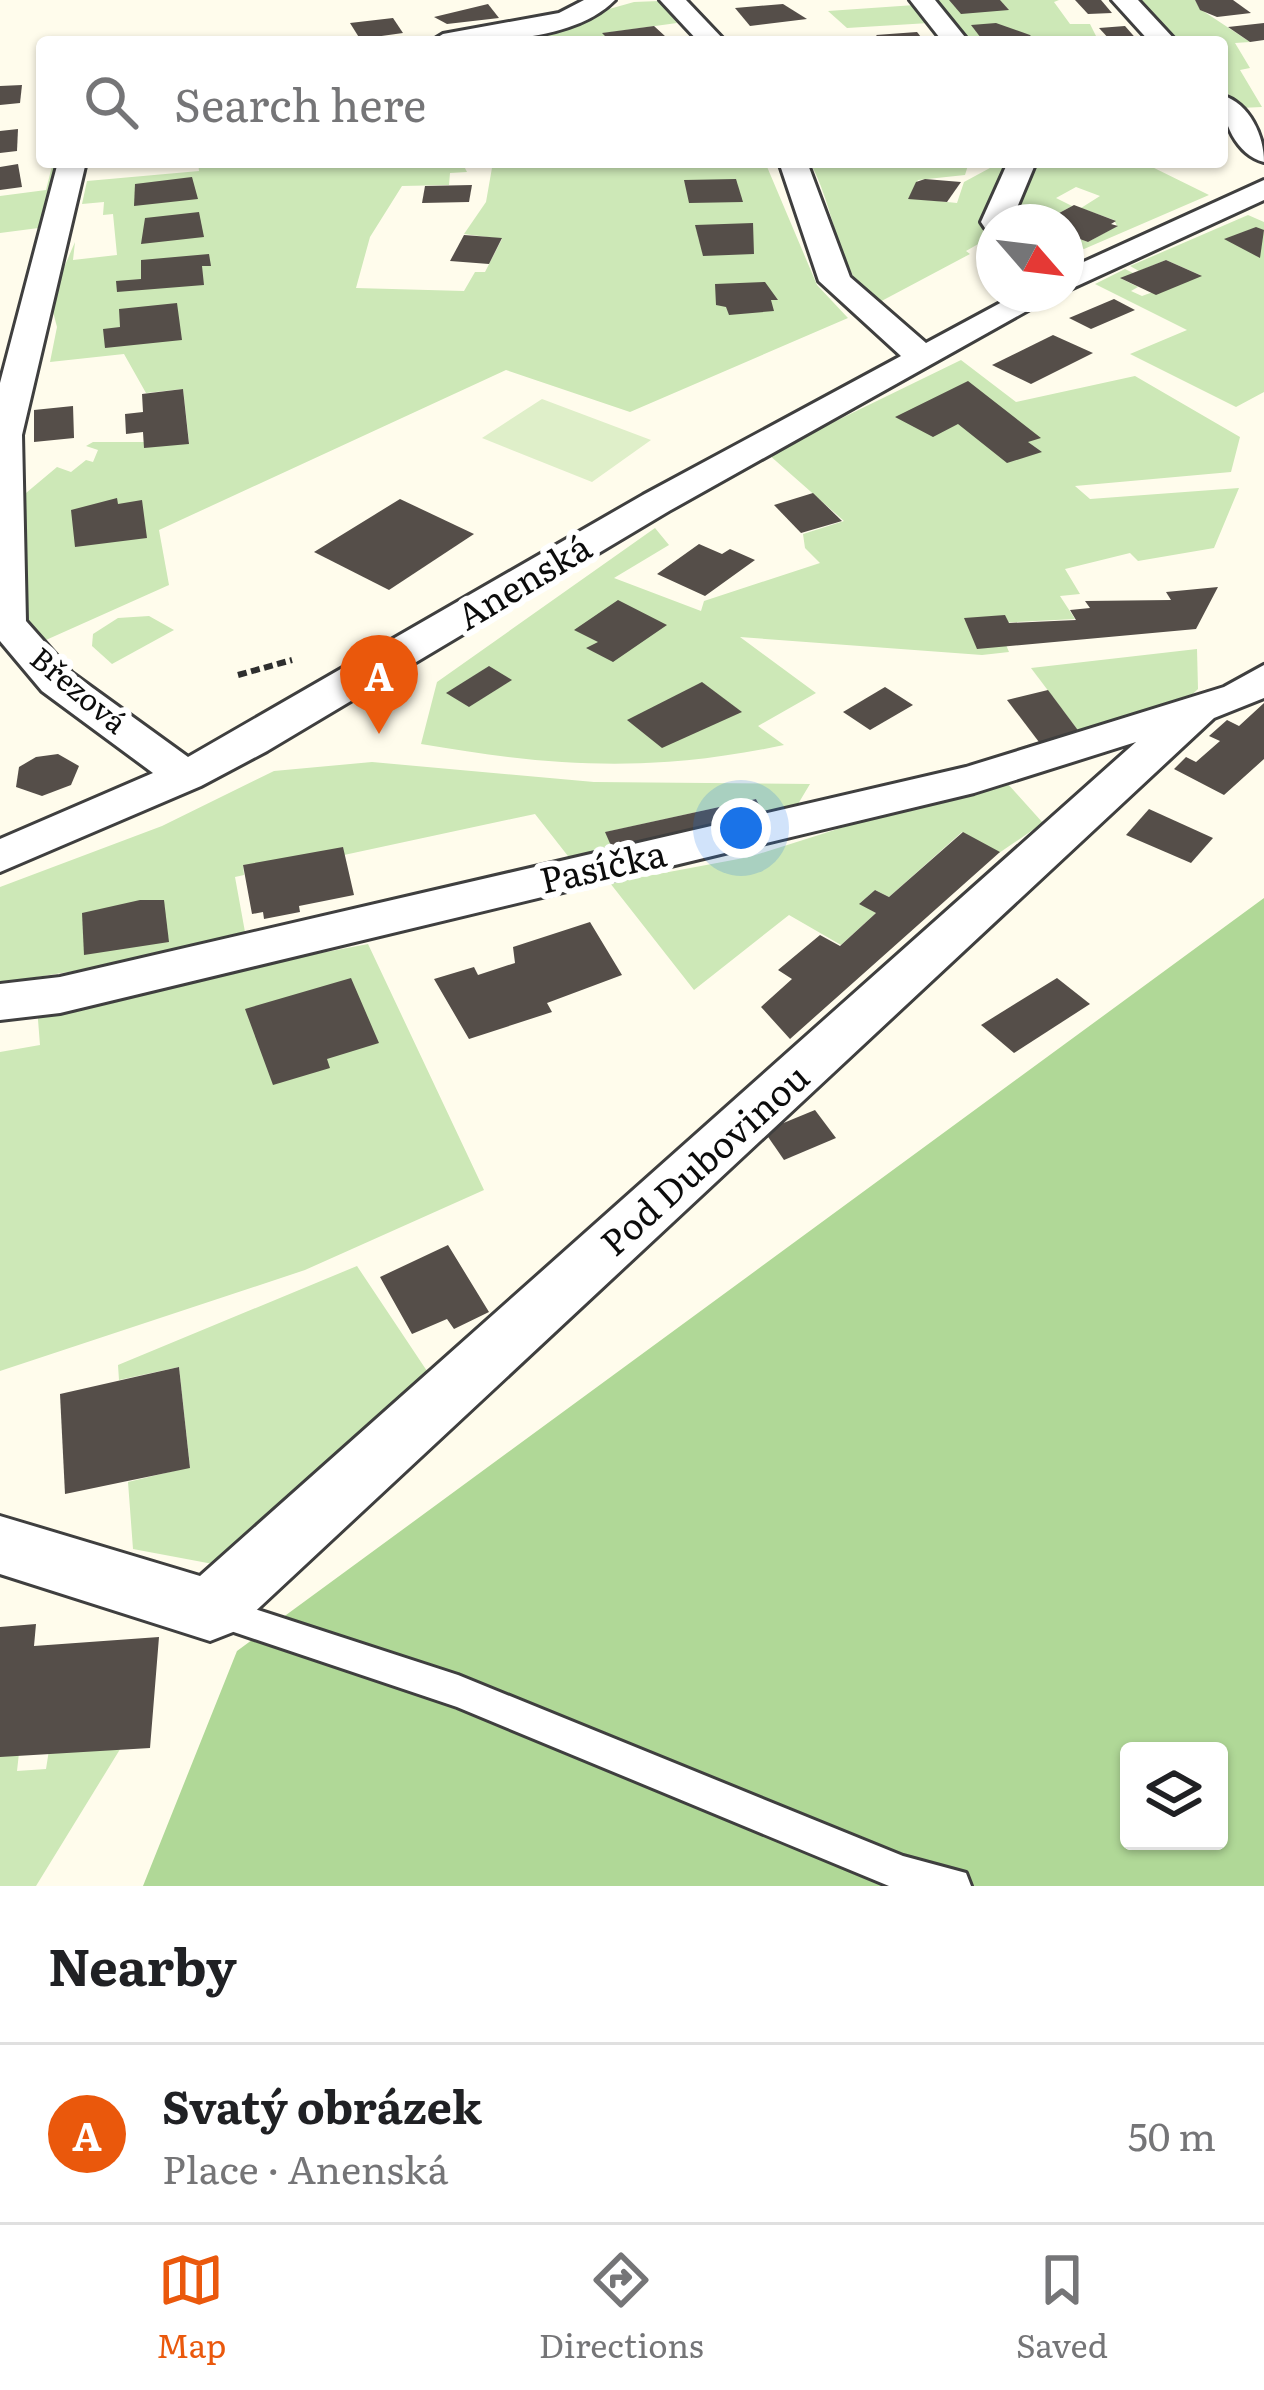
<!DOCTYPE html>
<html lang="en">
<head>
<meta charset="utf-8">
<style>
	:root { --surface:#fff; --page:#f2f2f2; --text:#202124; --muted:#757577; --line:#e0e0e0; --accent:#ea580c }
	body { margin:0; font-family:Literata,serif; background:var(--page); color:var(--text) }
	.controls { position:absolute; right:36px; bottom:36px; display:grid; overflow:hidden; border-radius:12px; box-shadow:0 3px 9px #0004 }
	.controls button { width:108px; height:108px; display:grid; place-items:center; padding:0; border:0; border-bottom:3px solid var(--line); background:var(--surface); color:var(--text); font:60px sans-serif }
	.compass { position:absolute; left:976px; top:204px; width:108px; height:108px; border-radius:50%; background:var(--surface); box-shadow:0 3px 9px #0004; rotate:118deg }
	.you { position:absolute; left:741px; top:828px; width:42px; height:42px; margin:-30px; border:9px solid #fff; border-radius:50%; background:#1a73e8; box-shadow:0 0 0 18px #1a73e833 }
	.badge { display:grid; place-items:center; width:78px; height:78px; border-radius:50%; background:var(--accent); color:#fff; font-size:39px; font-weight:700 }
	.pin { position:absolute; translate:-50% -99px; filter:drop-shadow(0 3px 6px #0008) }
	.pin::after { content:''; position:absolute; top:63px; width:42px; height:36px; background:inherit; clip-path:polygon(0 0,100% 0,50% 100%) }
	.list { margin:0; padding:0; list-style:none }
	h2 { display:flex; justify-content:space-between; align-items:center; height:156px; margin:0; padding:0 48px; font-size:51px }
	h2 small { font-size:39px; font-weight:400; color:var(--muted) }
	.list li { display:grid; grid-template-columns:78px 1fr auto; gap:36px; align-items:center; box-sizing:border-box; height:180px; padding:0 48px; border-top:3px solid var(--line) }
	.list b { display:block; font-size:45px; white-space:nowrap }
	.list p { margin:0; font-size:39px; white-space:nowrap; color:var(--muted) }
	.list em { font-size:39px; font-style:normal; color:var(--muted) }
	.icon { flex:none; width:66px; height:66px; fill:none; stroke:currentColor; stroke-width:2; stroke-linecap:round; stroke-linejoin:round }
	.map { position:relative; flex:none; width:1264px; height:1886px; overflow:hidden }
	.search { position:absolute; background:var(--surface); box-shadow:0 3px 9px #0004; left:36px; right:36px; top:36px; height:132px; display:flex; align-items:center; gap:30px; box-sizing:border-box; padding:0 42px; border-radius:12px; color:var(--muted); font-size:45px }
	.sheet { height:336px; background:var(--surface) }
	nav { display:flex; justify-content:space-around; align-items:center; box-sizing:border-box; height:168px; border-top:3px solid var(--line); background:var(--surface); font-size:33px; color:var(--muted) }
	nav a { display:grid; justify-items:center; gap:6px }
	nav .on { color:var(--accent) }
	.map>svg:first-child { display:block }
</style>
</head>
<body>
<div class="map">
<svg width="1264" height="1886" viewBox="0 0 1264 1886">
	<rect width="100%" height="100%" fill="#fffcec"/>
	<g fill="#cde8b7">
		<path d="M937,0H1059L1054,2L1070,24H1090L1099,42H971Z"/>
		<path d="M1134,0H1195L1200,9L1250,42L1235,43L1250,68L1240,70L1262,107L1240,108L1222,86V42H1176Z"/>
		<path d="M659,1L677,23L604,33L611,42H492L634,2Z"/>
		<path d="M915,5L929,23L847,28L828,11Z"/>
		<path d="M53,162L54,226L0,233V196L46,190Z"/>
		<path d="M198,162H462L467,172L450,173L449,185L402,186L370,237L356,288L464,291L475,272H485L502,239L464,234L486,202L493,162H765L817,285L848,318L630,412L506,370L159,530L169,585L37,644L31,627L21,626L26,493L57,467L71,472L86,460L93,462L98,450L86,446L93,442H189L183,389L146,393L124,354L50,362L57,327L50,300L75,242L73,260L117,255L113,214L103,215L104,202L82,204L87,181L199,171Z"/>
		<path d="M810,162H969L965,175L918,180L909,198L957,203L964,182L1001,162H1142L1209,195L1084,249L1066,243V234L1088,242L1117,226L1114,220L1081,208L1100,196L1076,187L1056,198L1072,206L1050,218L1054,221L994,222V235L966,251L970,254L874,305C835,264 836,211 810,162Z"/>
		<path d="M1248,215L1264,222V392L1236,407L1130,354L1187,330L1095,284L1125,269L1133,273L1122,279L1138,287L1131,291L1142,296L1200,275L1166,260L1139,271L1130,266Z"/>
		<path d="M961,360L1016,402L1135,376L1240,437L1231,472L1075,486L1090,499L1239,488L1214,548L1138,561L1130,553L1065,569L1080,594L1060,596L1075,619L997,623L1009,652L982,655L740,637L816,693L758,726L784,745C651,773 555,767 421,744L437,682L655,528L669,545L614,578L701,611L704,601L820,563L805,548L803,534L844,521L768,454Z"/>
		<path d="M149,616L174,630L112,664L92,646L93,634L118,618Z"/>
		<path d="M1197,649L1198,689L1177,709L1086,741L1031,668Z"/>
		<path d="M372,762L594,782L810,784L798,804L750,827L765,818L756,799L606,832L616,857L575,865L535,814L344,855L243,865L244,875L235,877L247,943L0,983V887L162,826L274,771Z"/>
		<path d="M1007,783L1043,823L999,853L962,832L889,897L875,890L860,903L876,913L841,945L789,915L694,990L610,883L749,857L907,807Z"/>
		<path d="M368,944L484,1190L305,1270L0,1371V1052L40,1045L37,1007Z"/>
		<path d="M357,1266L429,1374L229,1567L133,1549L128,1482L190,1467L179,1367L119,1380L118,1365Z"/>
		<path d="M122,1746L36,1886H0V1755L19,1753L17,1771L46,1769L49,1750Z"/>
	</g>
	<path fill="#b0d897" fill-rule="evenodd" d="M1264,898V1886H143L237,1651ZM1129,1751H1219V1841H1129Z"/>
	<path fill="#dfefc9" d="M542,399L651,440L592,482L482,438Z"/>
	<g fill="#554e49">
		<path d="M949,0H1000L1009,10L961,14Z"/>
		<path d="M1075,0H1101L1112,13L1088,14Z"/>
		<path d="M1195,0H1233L1251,13L1217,17L1200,10Z"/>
		<path d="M488,4L499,18L447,24L434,17Z"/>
		<path d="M783,4L807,19L750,26L735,8Z"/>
		<path d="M393,18L403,33L360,39L350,23Z"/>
		<path d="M996,23L1030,35L1036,42H984L971,25Z"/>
		<path d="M1264,23V40L1250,42L1228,27Z"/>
		<path d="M654,26L666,37L656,39L660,42H611L602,33Z"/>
		<path d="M1125,26L1139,42L1111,41L1099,28Z"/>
		<path d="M917,32L925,42H882L876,35Z"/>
		<path d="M22,85L20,103L0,105V86Z"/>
		<path d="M18,129L17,151L0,153V131Z"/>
		<path d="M18,164L22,187L0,190V167Z"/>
		<path d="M192,177L198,199L134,206L135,184Z"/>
		<path d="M736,179L743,202L689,203L684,180Z"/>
		<path d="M925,179L961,182L947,202L908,199L916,182Z"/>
		<path d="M472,185L469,202L422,203L425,186Z"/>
		<path d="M1074,205L1116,221L1111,224L1118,226L1088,242L1066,234V222L1048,219Z"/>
		<path d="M199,212L204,237L141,244L145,218Z"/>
		<path d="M753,223L754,254L703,256L695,225Z"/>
		<path d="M1256,227L1264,230L1260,258L1224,239Z"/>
		<path d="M464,235L502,238L489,264L450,261Z"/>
		<path d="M209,254L211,266H202L204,285L117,292L116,281L141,279V260Z"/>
		<path d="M1166,260L1202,276L1156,295L1120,278Z"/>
		<path d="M765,282L778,300H771L774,311L729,315L726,307L716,305L715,284Z"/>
		<path d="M1114,299L1135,310L1091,329L1069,318Z"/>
		<path d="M177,303L182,340L105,348L103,329L120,327L119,309Z"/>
		<path d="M1053,335L1093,353L1031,384L992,365Z"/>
		<path d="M968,381L1041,438L1028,442L1042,452L1007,463L958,424L933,437L895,417Z"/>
		<path d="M183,389L189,444L144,448L143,432L126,434L125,414L143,412L142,394Z"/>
		<path d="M73,406L74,438L34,442V410Z"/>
		<path d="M813,493L842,521L801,533L774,505Z"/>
		<path d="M117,498L118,504L142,500L147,538L75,547L71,510Z"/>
		<path d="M400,499L474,534L389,590L314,552Z"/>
		<path d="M699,544L722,554L730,549L755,560L705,596L657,574Z"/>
		<path d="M1218,587L1196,629L977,649L964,618L1005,615L1009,623L1076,620L1070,610L1090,608L1085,601L1171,600L1166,592Z"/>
		<path d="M618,600L667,625L613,662L586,648L598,642L574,630Z"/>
		<path d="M489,666L512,680L469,707L446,693Z"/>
		<path d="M702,682L742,712L662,748L627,720Z"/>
		<path d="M885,687L913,705L870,730L843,712Z"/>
		<path d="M1048,690L1086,741L1045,750L1007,700Z"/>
		<path d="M1264,703V759L1224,795L1174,769L1186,757L1196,762L1220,741L1209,736L1227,720L1239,726Z"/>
		<path d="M58,754L79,766L71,785L42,796L16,787L19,767L36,757Z"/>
		<path d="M756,799L766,818L616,857L605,832Z"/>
		<path d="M1149,809L1213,838L1191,863L1126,835Z"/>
		<path d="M963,832L1000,852L790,1039L761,1007L792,979L778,970L820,935L840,946L876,913L859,904L875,890L889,897Z"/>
		<path d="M343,847L354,895L299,906L300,912L264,919L263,912L252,914L243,865Z"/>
		<path d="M140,900H164L169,942L84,955L82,913Z"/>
		<path d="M590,922L622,975L547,1003L552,1012L469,1039L434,979L474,967L478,975L515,963L513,947Z"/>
		<path d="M351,978L379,1043L327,1059L330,1068L273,1085L245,1009Z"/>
		<path d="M1057,978L1090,1004L1014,1053L981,1025Z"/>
		<path d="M815,1110L836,1138L784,1160L764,1131Z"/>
		<path d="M448,1245L489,1312L454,1329L447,1319L412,1334L380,1277Z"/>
		<path d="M179,1367L190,1468L65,1494L60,1394Z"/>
		<path d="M36,1624L34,1646L159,1637L150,1748L0,1757V1627Z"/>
	</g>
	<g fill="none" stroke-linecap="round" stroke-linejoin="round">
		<defs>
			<path id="service" d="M218,1597L458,1675L903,1856L966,1873L971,1886H889L457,1707L207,1623L202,1612L207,1601Z"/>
			<g id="minor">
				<path d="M584,0H615C574,42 486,42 430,42L443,34L559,13Z"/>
				<path d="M660,0H686L726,42H699Z"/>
				<path d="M910,0H935L969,42H943Z"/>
				<path d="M1112,0H1138L1177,42H1150Z"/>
				<path d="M1222,95C1250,104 1264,136 1264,162C1236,155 1222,121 1222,95Z"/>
				<path d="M58,162H86L22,435L26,621L72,673L188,757L643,495L901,356L819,281L779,162H807L850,277L926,343L1017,294H1057L669,511L267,751L201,786L0,872V839L153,773L42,691L0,641V383Z"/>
				<path d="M1008,162H1036L1011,222L985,228L981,222Z"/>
				<path d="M1264,180V200L1066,291V270Z"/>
				<path d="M1264,665V698L1214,718L233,1632L210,1641L0,1574V1516L200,1576L1136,742L974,793L60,1013L0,1020V984L60,977L966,767L1224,687Z"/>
			</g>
		</defs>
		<use href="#service" stroke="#3f3f3f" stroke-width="6"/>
		<use href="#minor" stroke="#3f3f3f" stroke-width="6"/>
		<path stroke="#2e2e2e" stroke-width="6" stroke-dasharray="9 4.5" stroke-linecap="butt" d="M238,675L292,660"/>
		<use href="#service" fill="#fff" fill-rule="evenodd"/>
		<use href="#minor" fill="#fff" fill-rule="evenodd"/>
	</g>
	<g text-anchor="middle" stroke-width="12" stroke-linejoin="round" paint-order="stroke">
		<g font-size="30" fill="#0c0c0c" stroke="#fff">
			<text transform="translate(78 691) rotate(40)" y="10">Březová</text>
		</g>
		<g font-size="36" fill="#0c0c0c" stroke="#fff">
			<text transform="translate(524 582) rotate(-31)" y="13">Anenská</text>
			<text transform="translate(603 867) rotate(-13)" y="13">Pasíčka</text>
			<text transform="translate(705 1160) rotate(-42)" y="13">Pod Dubovinou</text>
		</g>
	</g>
</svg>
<div class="controls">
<button><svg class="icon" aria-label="layers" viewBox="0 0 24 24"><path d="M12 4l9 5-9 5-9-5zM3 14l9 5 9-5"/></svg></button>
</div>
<svg class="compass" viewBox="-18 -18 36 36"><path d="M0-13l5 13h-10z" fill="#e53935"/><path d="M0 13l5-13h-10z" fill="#757577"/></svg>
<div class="you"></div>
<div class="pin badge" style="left:379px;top:734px">A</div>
<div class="search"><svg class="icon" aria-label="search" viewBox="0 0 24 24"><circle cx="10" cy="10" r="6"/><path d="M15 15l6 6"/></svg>Search here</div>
</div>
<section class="sheet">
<h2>Nearby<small></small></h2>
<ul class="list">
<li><span class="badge">A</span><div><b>Svatý obrázek</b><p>Place · Anenská</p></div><em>50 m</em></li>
</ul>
</section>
<nav>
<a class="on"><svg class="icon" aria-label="map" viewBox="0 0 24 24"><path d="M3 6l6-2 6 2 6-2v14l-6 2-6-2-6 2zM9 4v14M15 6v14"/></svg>Map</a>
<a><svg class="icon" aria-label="directions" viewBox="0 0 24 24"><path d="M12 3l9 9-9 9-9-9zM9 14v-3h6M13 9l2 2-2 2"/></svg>Directions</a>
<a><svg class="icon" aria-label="saved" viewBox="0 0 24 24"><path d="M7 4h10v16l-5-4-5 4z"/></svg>Saved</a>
</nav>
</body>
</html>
